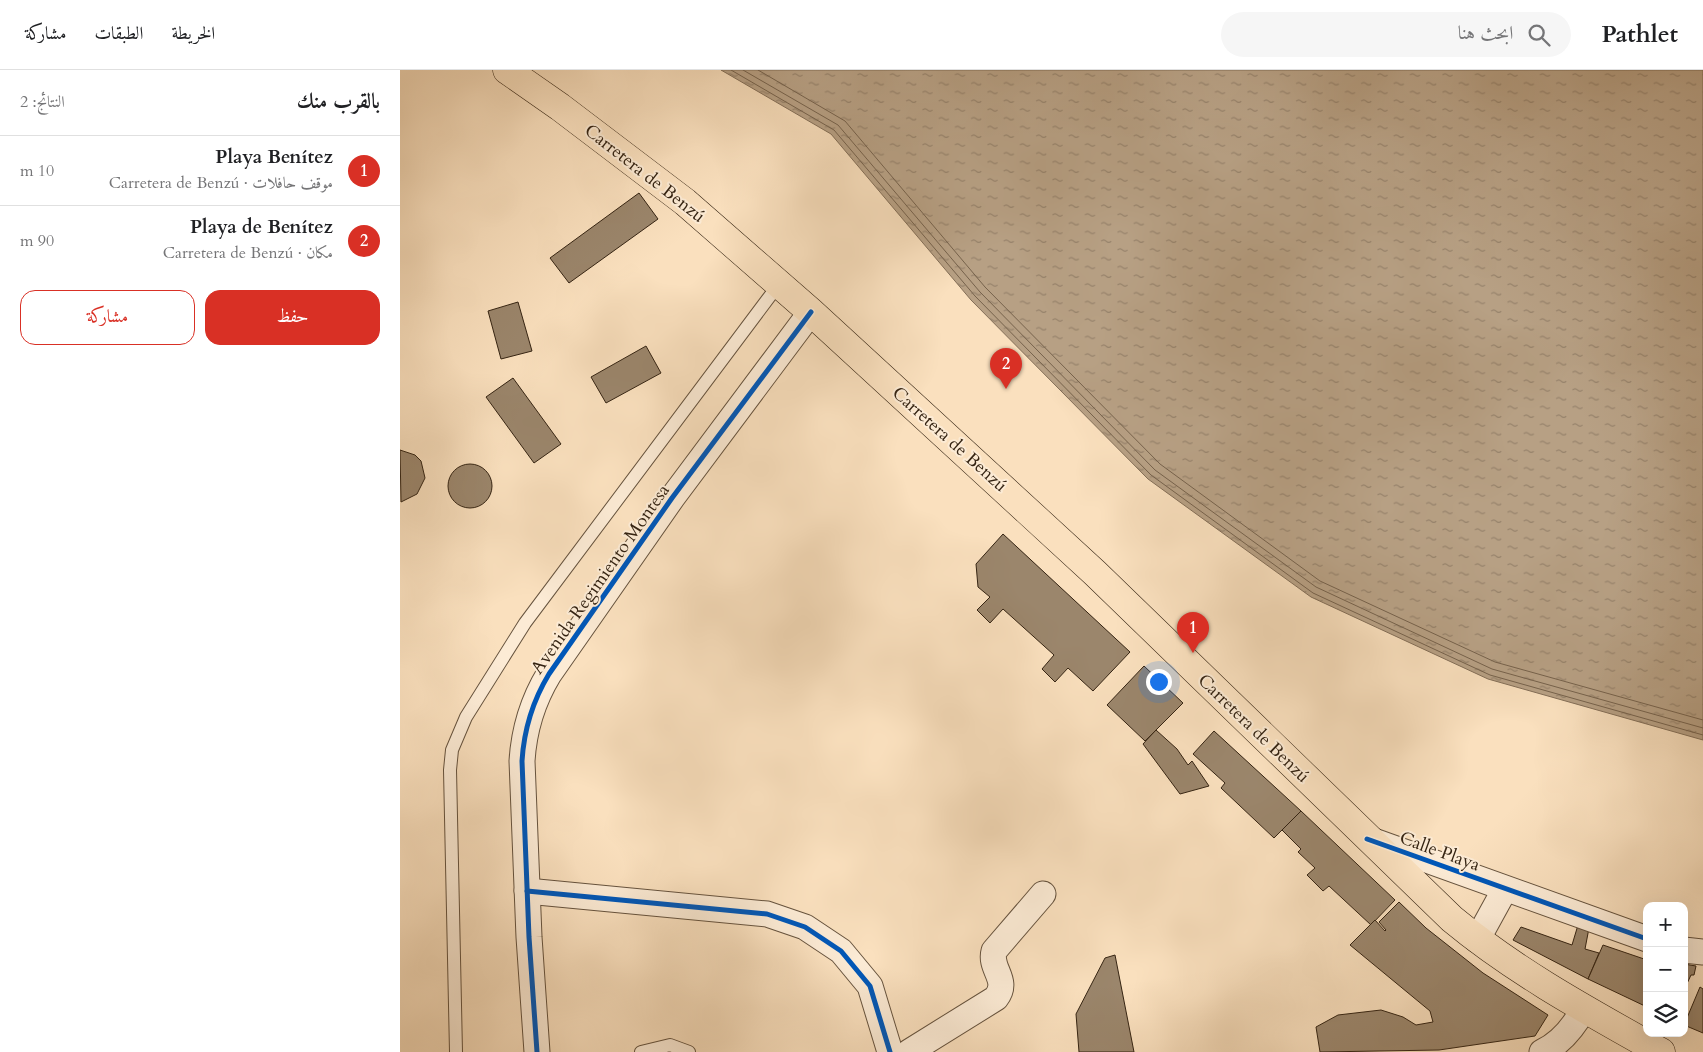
<!DOCTYPE html>
<html lang="ar">
<head>
<meta charset="utf-8">
<style>
	:root { --surface:#fff; --page:#f6f6f6; --text:#202124; --muted:#757577; --line:#e0e0e0; --accent:#d93025 }
	body { margin:0; font-family:Cardo,Amiri,serif; background:var(--page); color:var(--text); direction:rtl }
	.controls { position:absolute; right:15px; bottom:15px; display:grid; overflow:hidden; border-radius:10px; box-shadow:0 5px 20px #0002 }
	.controls button { width:45px; height:45px; display:grid; place-items:center; padding:0; border:0; border-bottom:1px solid var(--line); background:var(--surface); color:var(--text); font:25px sans-serif }
	.you { position:absolute; left:758px; top:611px; width:18px; height:18px; margin:-12px; border:4px solid #fff; border-radius:50%; background:#1a73e8; box-shadow:0 0 0 8px #1a73e833 }
	.badge { display:grid; place-items:center; width:32px; height:32px; border-radius:50%; background:var(--accent); color:#fff; font-size:16px; font-weight:700 }
	.pin { position:absolute; translate:-50% -41px; filter:drop-shadow(0 1px 2px #0008) }
	.pin::after { content:''; position:absolute; top:26px; width:18px; height:15px; background:inherit; clip-path:polygon(0 0,100% 0,50% 100%) }
	.list { margin:0; padding:0; list-style:none }
	h2 { display:flex; justify-content:space-between; align-items:center; height:65px; margin:0; padding:0 20px; font-size:21px }
	h2 small { font-size:16px; font-weight:400; color:var(--muted) }
	.list li { display:grid; grid-template-columns:32px 1fr auto; gap:15px; align-items:center; box-sizing:border-box; height:70px; padding:0 20px; border-top:1px solid var(--line) }
	.list b { display:block; font-size:19px; white-space:nowrap }
	.list p { margin:0; font-size:16px; white-space:nowrap; color:var(--muted) }
	.list em { font-size:16px; font-style:normal; color:var(--muted) }
	.actions { display:flex; gap:10px; padding:15px 20px }
	.actions a { flex:1; padding:11px 0; border:1px solid var(--accent); border-radius:15px; text-align:center; font-size:18px; color:var(--accent) }
	.actions .main { background:var(--accent); color:#fff }
	.icon { flex:none; width:28px; height:28px; fill:none; stroke:currentColor; stroke-width:2; stroke-linecap:round; stroke-linejoin:round }
	.map { position:relative; flex:none; width:1303px; height:982px; overflow:hidden; direction:ltr }
	header { display:flex; align-items:center; gap:30px; box-sizing:border-box; height:70px; padding:0 25px; background:var(--surface); border-bottom:1px solid var(--line) }
	header strong { font-size:24px }
	nav { display:flex; gap:28px; margin-inline-start:auto; font-size:18px }
	.search { width:350px; height:45px; background:var(--page); display:flex; align-items:center; gap:12px; box-sizing:border-box; padding:0 18px; border-radius:28px; color:var(--muted); font-size:19px }
	main { display:flex }
	aside { flex:1; background:var(--surface) }
	.map>svg:first-child { display:block }
</style>
</head>
<body>
<header>
<strong>Pathlet</strong>
<div class="search"><svg class="icon" aria-label="search" viewBox="0 0 24 24"><circle cx="10" cy="10" r="6"/><path d="M15 15l6 6"/></svg>ابحث هنا</div>
<nav><a>الخريطة</a><a>الطبقات</a><a>مشاركة</a></nav>
</header>
<main>
<div class="map">
<svg width="1303" height="982" viewBox="0 0 1303 982">
	<defs>
		<pattern id="water-ripples" width="26" height="14" patternUnits="userSpaceOnUse" patternTransform="scale(1.25)"><rect width="26" height="14" fill="#b7a084"/><path d="M2 4q2-2 4 0t4 0M15 11q2-2 4 0t4 0" fill="none" stroke="#96826b"/></pattern>
	</defs>
	<rect width="100%" height="100%" fill="#fae0be"/>
	<filter id="stains"><feTurbulence type="fractalNoise" baseFrequency=".004" numOctaves="4"/><feColorMatrix values="0 0 0 0 .2 0 0 0 0 .09 0 0 0 0 .02 0 0 0 .5 -.17"/></filter>
	<radialGradient id="worn" r=".72"><stop offset=".6" stop-color="#630" stop-opacity="0"/><stop offset="1" stop-color="#630" stop-opacity=".3"/></radialGradient>
	<path fill="url(#water-ripples)" stroke="#836e57" d="M321,0H1303V670L1088,609L911,527L748,409L571,230L431,64Z"/>
	<g fill="none" stroke-linecap="round" stroke-linejoin="round">
		<g stroke="#76624c" stroke-width="1">
			<path d="M331,0L434,60L575,226L751,405L913,523L1090,605L1303,665"/>
			<path d="M343,0L438,55L580,222L755,400L916,517L1092,599L1303,658"/>
			<path d="M358,0L445,51L585,217L760,394L920,511L1095,592L1303,650"/>
		</g>
	</g>
	<g fill="#9b866c" stroke="#352413">
		<path d="M239,123L258,149L169,213L150,188Z"/>
		<path d="M118,232L132,281L101,289L88,241Z"/>
		<path d="M246,276L261,303L206,333L191,307Z"/>
		<path d="M113,308L161,374L134,393L86,327Z"/>
		<path d="M0,380L15,385L21,391L25,408L17,424L1,432Z"/>
		<circle cx="70" cy="416" r="22"/>
		<path d="M603,464L730,582L693,621L668,598L655,612L642,599L654,585L603,539L590,553L577,540L590,527L578,517L576,494Z"/>
		<path d="M744,596L783,633L745,671L707,635Z"/>
		<path d="M756,660L777,679L788,695L792,691L809,716L780,724L743,674Z"/>
		<path d="M814,661L901,741L874,768L821,718L825,713L793,684Z"/>
		<path d="M901,741L995,830L971,855L929,816L923,821L907,805L915,798L898,782L901,779L882,760Z"/>
		<path d="M999,832L1026,858L1083,903L1148,945L1135,966L1039,980L920,982L916,957L938,945L981,940L1003,947L1016,955L1033,952L1030,941L950,875L975,850L985,861L986,860L979,852Z"/>
		<path d="M1178,855L1189,858L1185,879L1199,883L1188,909L1113,870L1121,857L1172,875Z"/>
		<path d="M1203,875L1247,890V937L1188,909Z"/>
		<path d="M715,885L734,982H679L676,944L705,888Z"/>
		<path d="M1284,894L1296,896L1294,905H1291L1284,920Z"/>
		<path d="M1300,917L1303,919V963L1284,955Z"/>
	</g>
	<g fill="none" stroke-linecap="round" stroke-linejoin="round">
		<defs>
			<g id="lane">
				<path d="M56,982L50,700L52,680L66,647L125,553L379,214"/>
				<path d="M241,982L270,975L289,982"/>
			</g>
			<g id="street">
				<path d="M971,770L1247,869"/>
				<path d="M127,821L367,844L405,857L441,881L470,916L490,982"/>
				<path d="M1077,870L1105,819"/>
				<path d="M1284,880L1303,882"/>
				<path d="M137,982L129,867L122,691C124,659 132,632 149,604L272,428L411,242"/>
				<path d="M509,982L596,928C610,910 589,899 594,881L643,824"/>
				<path d="M1142,982C1161,973 1174,957 1184,938"/>
			</g>
			<path id="highway" d="M107,0L160,37L285,132L411,242L695,503L1052,849C1116,902 1188,941 1261,982"/>
		</defs>
		<use href="#lane" stroke="#66533e" stroke-width="14"/>
		<use href="#street" stroke="#66533e" stroke-width="27"/>
		<use href="#highway" stroke="#352413" stroke-width="29"/>
		<use href="#lane" stroke="#fcebd5" stroke-width="12"/>
		<use href="#street" stroke="#fcebd5" stroke-width="25"/>
		<use href="#highway" stroke="#fae0be" stroke-width="28"/>
		<defs>
			<g id="cycleway">
				<path d="M967,769L1247,869"/>
				<path d="M127,821L367,844L405,857L441,881L470,916L490,982"/>
				<path d="M137,982L129,867L122,691C124,659 132,632 149,604L272,428L411,242"/>
			</g>
		</defs>
		<use href="#cycleway" stroke="#fcebd5" stroke-width="8"/>
		<use href="#cycleway" stroke="#0057b8" stroke-width="5"/>
	</g>
	<g text-anchor="middle" stroke-width="4" stroke-linejoin="round" paint-order="stroke">
		<g font-size="18" fill="#352413" stroke="#fcebd5">
			<text transform="translate(245 103) rotate(38)" y="6">Carretera de Benzú</text>
			<text transform="translate(550 369) rotate(42)" y="6">Carretera de Benzú</text>
			<text transform="translate(200 509) rotate(-55)" y="6">Avenida Regimiento Montesa</text>
			<text transform="translate(854 658) rotate(44)" y="6">Carretera de Benzú</text>
			<text transform="translate(1040 781) rotate(20)" y="6">Calle Playa</text>
		</g>
	</g>
	<rect width="100%" height="100%" filter="url(#stains)"/>
	<rect width="100%" height="100%" fill="url(#worn)"/>
</svg>
<div class="controls">
<button>+</button>
<button>−</button>
<button><svg class="icon" aria-label="layers" viewBox="0 0 24 24"><path d="M12 4l9 5-9 5-9-5zM3 14l9 5 9-5"/></svg></button>
</div>
<div class="you"></div>
<div class="pin badge" style="left:793px;top:583px">1</div>
<div class="pin badge" style="left:606px;top:319px">2</div>
</div>
<aside>
<h2>بالقرب منك<small>النتائج: 2</small></h2>
<ul class="list">
<li><span class="badge">1</span><div><b>Playa Benítez</b><p>موقف حافلات · Carretera de Benzú</p></div><em>10 m</em></li>
<li><span class="badge">2</span><div><b>Playa de Benítez</b><p>مكان · Carretera de Benzú</p></div><em>90 m</em></li>
</ul>
<div class="actions"><a class="main">حفظ</a><a>مشاركة</a></div>
</aside>
</main>
</body>
</html>
